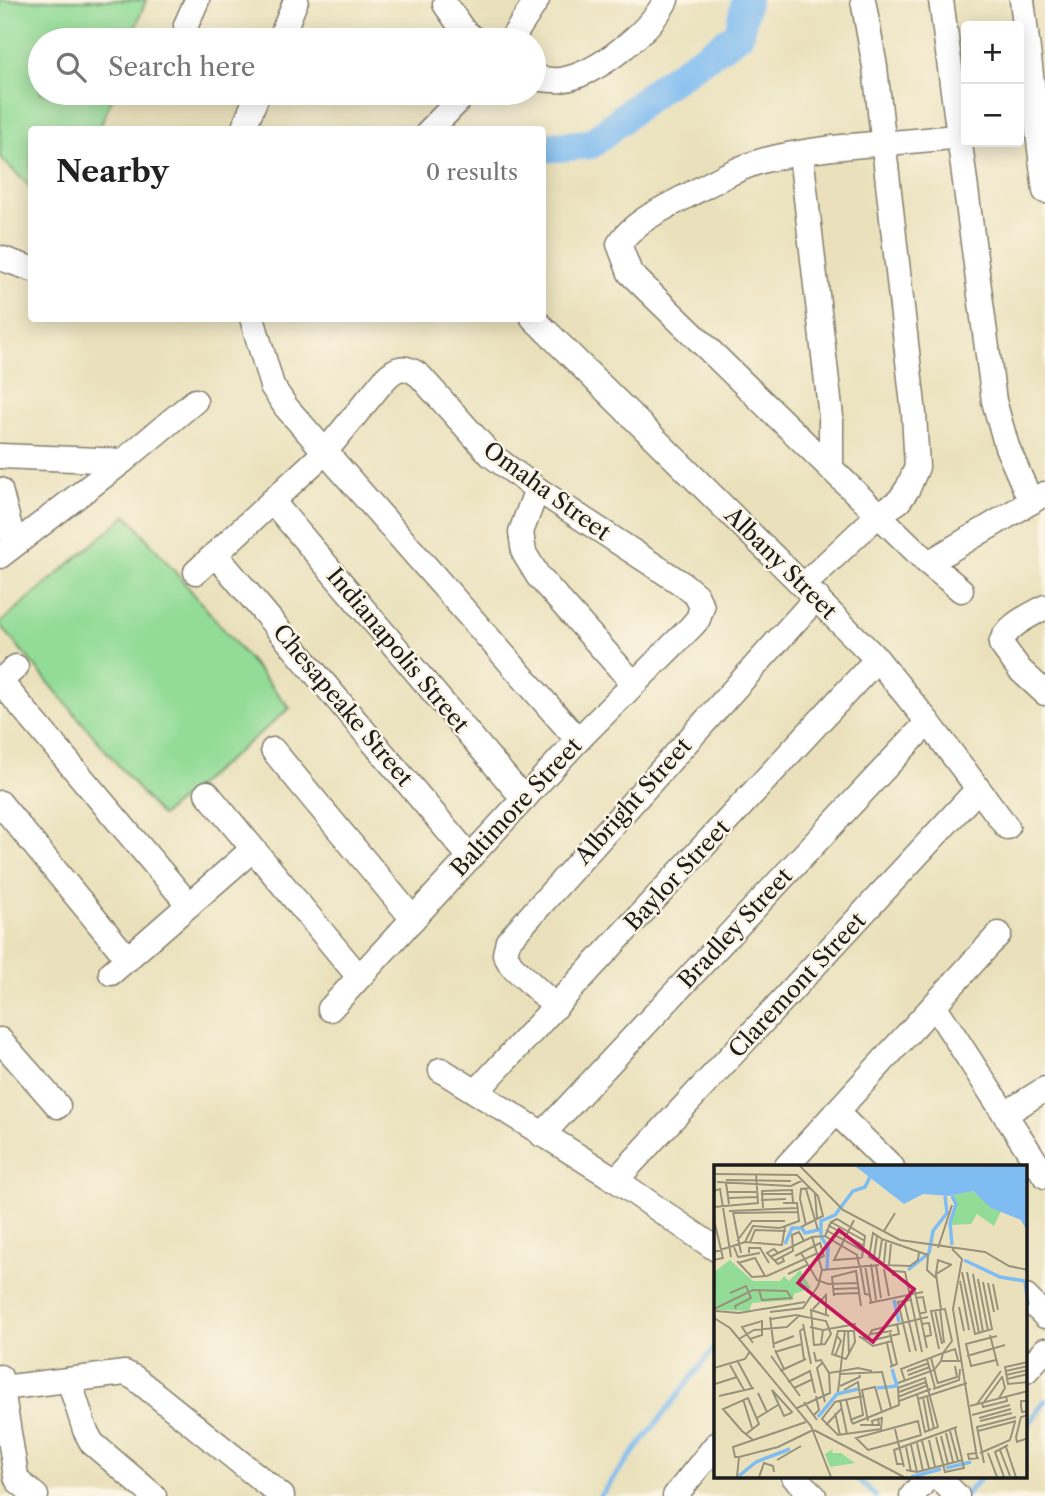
<!DOCTYPE html>
<html lang="en">
<head>
<meta charset="utf-8">
<style>
	:root { --surface:#fff; --page:#f6f6f6; --text:#222; --muted:#767676; --line:#e0e0e0 }
	body { margin:0; font-family:"Libre Caslon Text",serif; background:var(--page); color:var(--text) }
	.controls { position:absolute; right:21px; top:21px; display:grid; overflow:hidden; border-radius:7px; box-shadow:0 4px 18px #0003 }
	.controls button { width:63px; height:63px; display:grid; place-items:center; padding:0; border:0; border-bottom:2px solid var(--line); background:var(--surface); color:var(--text); font:35px sans-serif }
	.list { margin:0; padding:0; list-style:none }
	h2 { display:flex; justify-content:space-between; align-items:center; height:91px; margin:0; padding:0 28px; font-size:30px }
	h2 small { font-size:23px; font-weight:400; color:var(--muted) }
	.icon { flex:none; width:38px; height:38px; fill:none; stroke:currentColor; stroke-width:2; stroke-linecap:round; stroke-linejoin:round }
	.map { position:relative; flex:none; width:1045px; height:1496px; overflow:hidden }
	.search { position:absolute; background:var(--surface); box-shadow:0 4px 18px #0003; left:28px; top:28px; width:518px; height:77px; display:flex; align-items:center; gap:18px; box-sizing:border-box; padding:0 24px; border-radius:38px; color:var(--muted); font-size:26px }
	.panel { position:absolute; background:var(--surface); box-shadow:0 4px 18px #0003; left:28px; top:126px; width:518px; height:196px; border-radius:7px }
	.map>svg:first-child { display:block }
</style>
</head>
<body>
<div class="map">
<svg width="1045" height="1496" viewBox="0 0 1045 1496">
	<rect width="100%" height="100%" fill="#fcf5e5"/>
	<filter id="ink" filterUnits="userSpaceOnUse"><feTurbulence type="fractalNoise" baseFrequency=".0143" numOctaves="2"/><feDisplacementMap in="SourceGraphic" scale="14" xChannelSelector="R" yChannelSelector="G"/><feConvolveMatrix kernelMatrix="1 2 1 2 8 2 1 2 1" color-interpolation-filters="sRGB"/></filter>
	<filter id="wash" filterUnits="userSpaceOnUse"><feTurbulence type="fractalNoise" baseFrequency=".00686" numOctaves="4" result="noise"/><feDisplacementMap in="SourceGraphic" scale="28" xChannelSelector="R" yChannelSelector="G"/><feGaussianBlur stdDeviation="1.57" result="paint"/><feColorMatrix in="noise" values="0 0 0 0 0 0 0 0 0 0 0 0 0 0 0 0 0 1.4 0 .05"/><feComposite in="paint" operator="in"/></filter>
	<g filter="url(#wash)">
		<rect width="100%" height="100%" fill="#eae1bc"/>
		<g fill="#93dc97" stroke="#587c5a" stroke-width="2">
			<path d="M0,0H146L131,40H40V93H112L113,96L99,129L32,130L31,188L0,157Z"/>
			<path d="M127,515L290,708L161,816L0,625V623Z"/>
		</g>
		<g fill="none" stroke-linecap="round" stroke-linejoin="round">
			<g stroke="#7ebcf1" stroke-width="5">
				<path d="M1026,1428L1045,1401"/>
				<path d="M856,1477L876,1496"/>
				<path d="M600,1496L716,1346"/>
				<path d="M964,1496L982,1477"/>
			</g>
			<path stroke="#7ebcf1" stroke-width="30" d="M542,148L591,144L658,89L739,34L746,0"/>
		</g>
	</g>
	<g filter="url(#ink)">
		<g fill="none" stroke-linecap="round" stroke-linejoin="round">
			<defs>
				<g id="minor">
					<path d="M941,0L994,401L1007,447L1031,502"/>
					<path d="M1022,0L1045,191"/>
					<path d="M445,4L463,30L475,40"/>
					<path d="M186,25L197,0"/>
					<path d="M280,40L296,0"/>
					<path d="M511,40L537,0"/>
					<path d="M534,78C542,79 552,81 561,80C598,74 649,32 666,0"/>
					<path d="M243,130L258,93"/>
					<path d="M430,130L466,93"/>
					<path d="M801,154L831,417V468"/>
					<path d="M0,258L32,269"/>
					<path d="M252,318L272,386L286,407L578,740"/>
					<path d="M533,318L877,659L928,722L1007,827"/>
					<path d="M0,456L123,461L0,556"/>
					<path d="M123,461L195,401"/>
					<path d="M537,489L521,532L524,553L538,576L634,684"/>
					<path d="M0,490L14,543"/>
					<path d="M272,501L524,799"/>
					<path d="M215,554L470,857"/>
					<path d="M927,562L935,559L1044,494"/>
					<path d="M196,572L325,452L384,380C396,367 405,364 420,376L491,455L537,489L684,585L696,595L702,607L698,619L691,627L578,740L330,1009"/>
					<path d="M804,585L878,515L899,501L908,488L917,467L914,414L875,67L863,0"/>
					<path d="M961,590L927,562L630,273L619,244C634,222 660,210 683,198C710,184 736,168 765,160C831,143 900,145 966,135"/>
					<path d="M1045,607C1030,616 1006,625 1001,644L1020,670L1045,693"/>
					<path d="M16,667L0,681L189,905"/>
					<path d="M273,750L413,919"/>
					<path d="M207,793L359,977"/>
					<path d="M0,803L128,959"/>
					<path d="M111,973L253,849"/>
					<path d="M934,1005L1045,1176"/>
					<path d="M556,1007L511,965L505,954L508,941L817,597"/>
					<path d="M0,1040L58,1106"/>
					<path d="M441,1070L616,1180L716,1249"/>
					<path d="M477,1091L877,659"/>
					<path d="M836,1112L892,1167"/>
					<path d="M1005,1114L1045,1089"/>
					<path d="M542,1135L928,722"/>
					<path d="M786,1167L999,934"/>
					<path d="M616,1180L978,789"/>
					<path d="M1026,1297L1045,1316"/>
					<path d="M1026,1371L1045,1350"/>
					<path d="M0,1377L16,1476L18,1481L36,1496"/>
					<path d="M69,1380L85,1430L92,1443L154,1496"/>
					<path d="M2,1388L125,1373L135,1378L282,1496"/>
					<path d="M794,1477L814,1496"/>
					<path d="M938,1477L957,1496"/>
					<path d="M675,1496L716,1445"/>
					<path d="M912,1496L928,1477"/>
				</g>
			</defs>
			<use href="#minor" stroke="#837e6c" stroke-width="27"/>
			<use href="#minor" stroke="#fff" stroke-width="24"/>
		</g>
	</g>
	<g text-anchor="middle" stroke-width="5" stroke-linejoin="round" paint-order="stroke">
		<g font-size="23" fill="#1c1c1c" stroke="#fcf5e5">
			<text transform="translate(547 491) rotate(36)" y="8">Omaha Street</text>
			<text transform="translate(781 563) rotate(45)" y="8">Albany Street</text>
			<text transform="translate(398 650) rotate(50)" y="8">Indianapolis Street</text>
			<text transform="translate(343 705) rotate(50)" y="8">Chesapeake Street</text>
			<text transform="translate(633 801) rotate(-48)" y="8">Albright Street</text>
			<text transform="translate(516 807) rotate(-47)" y="8">Baltimore Street</text>
			<text transform="translate(677 875) rotate(-47)" y="8">Baylor Street</text>
			<text transform="translate(735 928) rotate(-47)" y="8">Bradley Street</text>
			<text transform="translate(797 985) rotate(-47)" y="8">Claremont Street</text>
		</g>
	</g>
	<g transform="translate(714 1165)">
		<rect width="313" height="313" fill="#eae1bc"/>
		<path d="M258,26L287,46L280,61L263,49L257,59L237,60L242,39L238,31ZM16,95L39,116H66L70,111L75,116L86,105L97,123L80,129L79,135L38,138L35,146L2,145L0,107ZM119,284L118,288H127L141,298L116,302L111,289Z" fill="#93dc97"/>
		<path d="M141,1H313V66L307,55L277,43L259,26L236,31L209,29L190,39Z" fill="#7ebcf1"/>
		<path fill="none" stroke="#7ebcf1" stroke-width="3.5" d="M107,70V56L121,50L139,26L151,22L156,12M107,72L114,82L113,104M71,79L78,63H88L91,68L108,64M238,80L236,58L242,39L238,31M250,95L286,112L311,116L314,140M194,105L215,88L219,66L233,48L231,31M180,135L185,157M163,223L183,221L178,204M104,252L123,229L144,224M232,303L257,297M25,311L42,297L76,284M197,312L227,304"/>
		<path fill="none" stroke="#98927c" stroke-width="2" d="M86,1L129,45L186,75L271,87L295,101L314,105M0,9L83,10L104,31L109,51L87,62M12,15L77,16M3,17L77,21L89,15M12,18L15,39M92,24L104,65M0,26L6,24L17,92M13,27H42M47,29H79M101,29L103,53M14,33L43,32M47,35L72,34M0,42L44,38L42,9M49,43L48,26L78,25L79,38M15,46L83,43M19,47L27,88M20,48L84,47M140,55L120,95L147,93M117,57L151,76M92,60L86,34L87,24L96,23M114,60L150,81M112,65L149,86M170,66L181,48M168,74L214,90L213,105L222,113M23,76L38,56H71M31,77L39,61L66,63L85,56L83,38H69M36,78L41,65L72,66M20,82L24,92L46,88M224,83L238,40M238,84L248,94L239,144L263,293M0,87L31,77L68,80L71,61M35,88V83H46L55,98M64,88L60,84L53,88L64,99L70,96L68,92M87,88L103,115L114,119L144,118M81,91L106,78L110,91L101,96M56,92L98,72L111,71M160,92L163,71M165,94L168,74L159,68L155,92L169,100L196,101L204,95L205,87M0,95L9,93L0,55M23,96L38,112L53,111L104,88M60,96L79,86L78,70L85,67L90,76M24,98L41,93L51,111M170,98L172,77M157,99L162,135M145,100L143,90L111,71L117,57L123,54L151,71L148,93M146,100L151,129L156,130M151,100L157,137M162,100L167,133M175,100L177,79M237,100L222,109L224,95L238,100M170,104L175,131M108,105L165,100M248,107L261,169L278,164L269,117M253,107L265,168M74,109L93,100M222,109L227,144M259,109L269,167M179,111L180,106L191,107L208,187M264,114L274,166M246,116L255,165M274,118L280,147M279,119L284,145M200,122L213,183M120,124L145,123M45,125L48,135L78,133M16,128L32,121L37,133L21,141L22,144M120,129L145,128M120,131L118,112L142,106L147,141M202,133L209,132L212,147L205,149M196,135L184,137L196,187M190,136L202,186M155,138L209,127M245,142L250,166M0,144L39,125L73,126L78,134M99,144L112,130V150M226,144L230,178M221,145L228,179M2,146L25,148L91,137M56,147L89,143L104,121L108,105L98,72M56,152L60,183M0,153L16,163L97,261L117,312M57,154L82,150L112,156L117,169L111,179L100,180M89,159L97,199M207,159L215,158L217,170L210,172M96,162L109,165L107,179M90,163L86,166L90,194M109,165L142,159M134,165L135,190M124,166H140L141,177L132,194L118,189ZM156,169L178,166M276,170L284,201M145,171L159,181L178,176M145,172L159,175L185,169L183,159M154,173L158,165L214,152M25,174L40,165L73,162L86,150M36,174L48,170V156L28,162L32,168L39,178M173,178L178,201M59,179L80,171M100,181L97,145L115,151M61,185L70,204M61,187L88,179M57,191L86,231M121,191L127,176L123,171M253,191L291,180M217,193L224,219M213,194L221,223M23,195L38,223M244,195L241,184L229,188L227,196H247M282,195L257,201L252,179L283,171M314,197L291,202L294,219L314,217M15,198L30,225M108,198L103,203L111,237M176,202L183,199L176,168M0,203L31,194L36,186M66,206L92,194M193,206L215,198M292,206L314,201M115,208L144,203L158,206M126,209L168,207L177,243M194,210L216,202M292,210L314,205M293,214L314,209M191,216L187,204L229,188L238,176L231,144L217,146L225,184M74,217L96,206L101,228M184,218L220,205L227,196M224,218L243,212L241,201M1,219L23,212M126,221L146,212L145,207M80,223L99,214M219,224L245,215L246,204M58,225L78,247L77,248L70,251ZM130,225L144,217L149,250L136,255M124,227L131,165M185,227L212,217M44,228L53,247M5,231L40,223M149,231L121,237L108,254L124,270L167,264L168,253L158,256L159,261M213,231L220,264M184,232L214,220M209,232L215,265M285,233L291,223L288,211M29,234L38,263M132,234L138,258M204,234L253,218M126,235L133,269M185,236L217,224M314,236H307V241L308,247L314,246M90,237L103,255M268,237L269,242L293,236L292,231M270,237L288,212M263,239L287,206M256,241L314,226M83,243L116,228L115,208L107,195L102,196L100,187M121,248L126,270M100,250L105,245L102,231M258,250L296,240M314,250L307,252L302,272L303,277L314,273M43,253L64,240M265,253L297,244M154,256L148,225L161,222L168,247M204,256L207,270L184,277L154,285L142,273ZM266,256L298,248M138,259L185,240L184,223L211,213L224,262L211,267L203,229M112,260L128,243M146,260H165L164,253M181,264L190,302M100,265L190,312M236,266L244,296M264,266L302,256M232,268L239,297M32,269L45,259L34,233L9,244L28,266L39,275M227,271L234,299M222,272L231,307L250,303L241,264M215,275L221,302M208,276L215,303M203,278L209,306M197,280L203,307M192,282L197,307M292,282L302,312M286,285L296,311M263,288L254,289L255,294L265,293M266,288L296,275L301,257M274,288L283,312M25,292H21L19,282L92,257M63,295L87,281M270,298L263,262L302,252M189,299H183L180,285L243,262M192,305L203,307L249,295M23,312L25,292L64,282L99,265M45,312L50,298L59,301L60,307M290,312L281,287L294,280"/>
		<path fill="#c2185b" fill-opacity="0.15" stroke="#c2185b" stroke-width="3.5" d="M125,65L200,124L159,177L84,118Z"/>
		<rect width="313" height="313" fill="none" stroke="#1c1c1c" stroke-width="3.5"/>
	</g>
</svg>
<div class="controls">
<button>+</button>
<button>−</button>
</div>
<div class="search"><svg class="icon" aria-label="search" viewBox="0 0 24 24"><circle cx="10" cy="10" r="6"/><path d="M15 15l6 6"/></svg>Search here</div>
<section class="panel">
<h2>Nearby<small>0 results</small></h2>
<ul class="list">
</ul>
</section>
</div>
</body>
</html>
